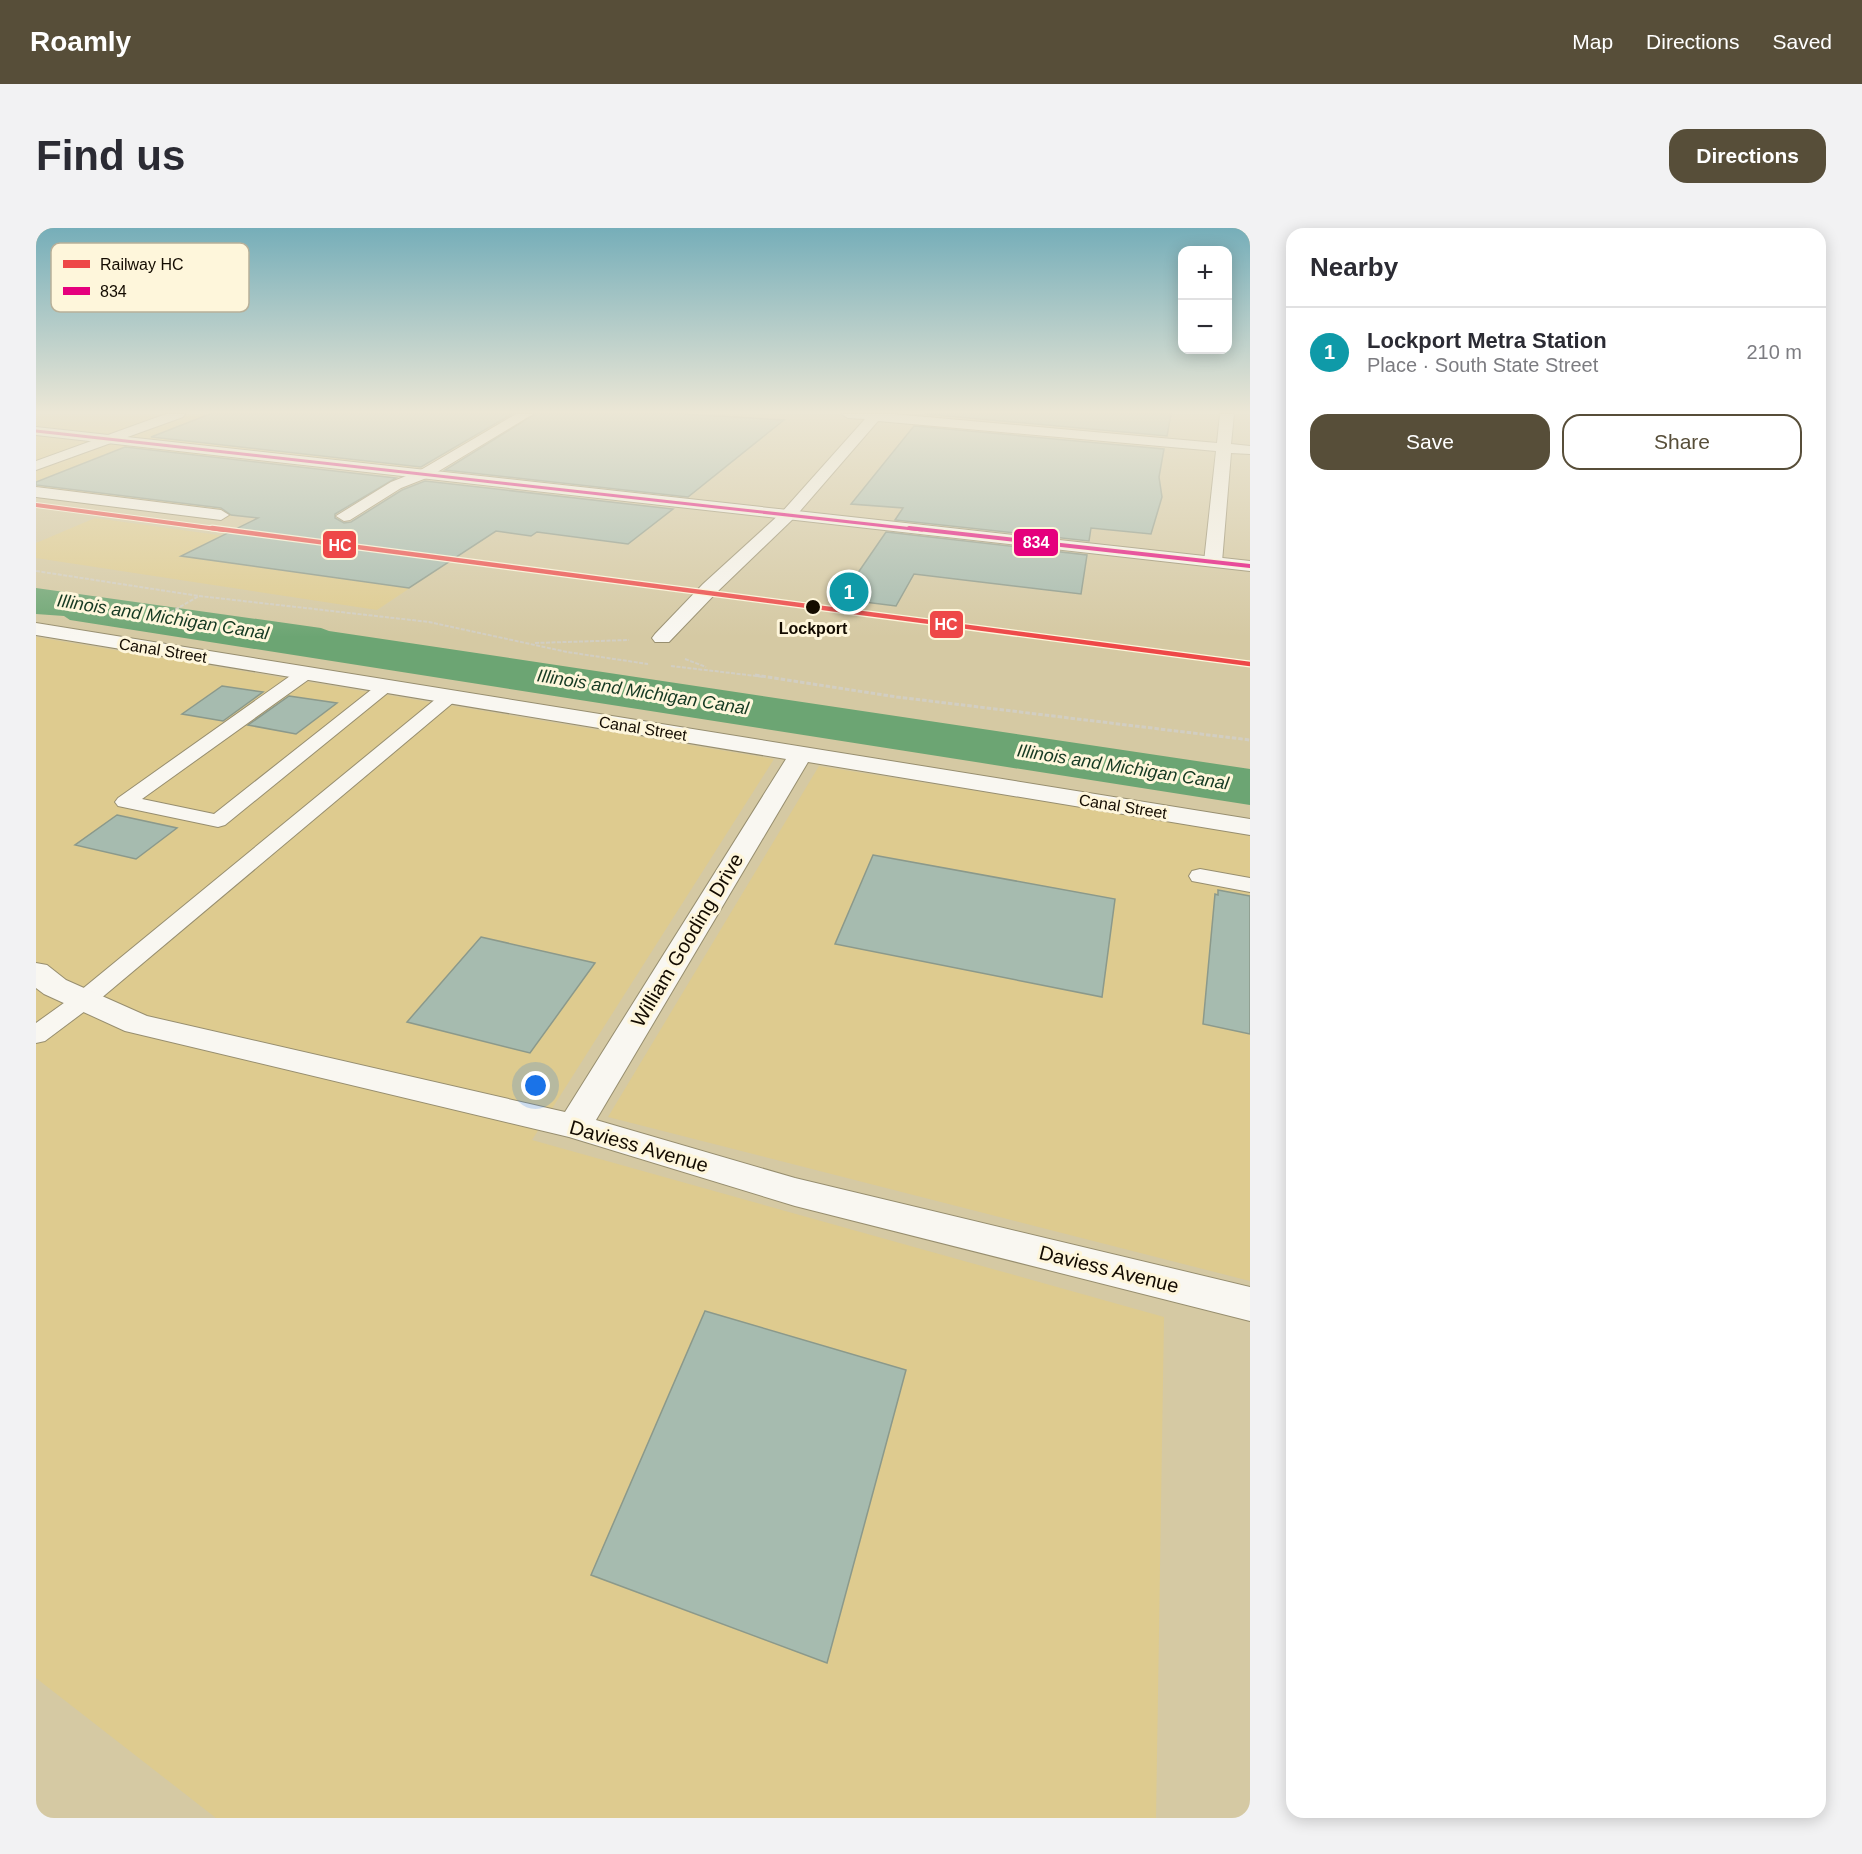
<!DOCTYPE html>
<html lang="en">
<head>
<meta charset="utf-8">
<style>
	:root { --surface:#fff; --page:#f2f2f3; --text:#2b2b33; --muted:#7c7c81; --line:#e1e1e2; --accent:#574e39 }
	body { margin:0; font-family:Arial,sans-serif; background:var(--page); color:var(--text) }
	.controls { position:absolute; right:18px; top:18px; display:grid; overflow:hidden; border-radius:12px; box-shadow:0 3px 15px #0003 }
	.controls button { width:54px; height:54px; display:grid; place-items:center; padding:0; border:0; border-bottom:2px solid var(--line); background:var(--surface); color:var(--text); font:30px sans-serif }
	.you { position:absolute; left:500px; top:858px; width:21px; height:21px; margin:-15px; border:4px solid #fff; border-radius:50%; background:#1a73e8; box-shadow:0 0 0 9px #1a73e833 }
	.badge { display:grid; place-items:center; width:39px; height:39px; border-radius:50%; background:var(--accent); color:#fff; font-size:20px; font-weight:700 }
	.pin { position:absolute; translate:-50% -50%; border:3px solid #fff; box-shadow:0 2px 6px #0006 }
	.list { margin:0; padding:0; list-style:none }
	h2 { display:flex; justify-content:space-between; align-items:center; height:78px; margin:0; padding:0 24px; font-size:26px }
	h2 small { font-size:20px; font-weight:400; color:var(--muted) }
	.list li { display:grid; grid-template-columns:39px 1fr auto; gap:18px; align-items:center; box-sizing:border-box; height:90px; padding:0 24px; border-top:2px solid var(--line) }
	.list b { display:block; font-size:22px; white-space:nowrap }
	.list p { margin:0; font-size:20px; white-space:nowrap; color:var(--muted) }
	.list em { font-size:20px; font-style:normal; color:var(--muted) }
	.actions { display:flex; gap:12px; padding:18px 24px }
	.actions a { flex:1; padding:14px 0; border:2px solid var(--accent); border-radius:18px; text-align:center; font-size:21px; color:var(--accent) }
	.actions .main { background:var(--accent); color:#fff }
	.map { position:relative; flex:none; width:1214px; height:1590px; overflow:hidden; border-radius:18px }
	header { display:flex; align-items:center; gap:36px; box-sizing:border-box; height:84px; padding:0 30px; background:var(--accent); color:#fff }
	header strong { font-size:28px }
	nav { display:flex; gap:33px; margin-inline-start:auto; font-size:21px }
	.intro { display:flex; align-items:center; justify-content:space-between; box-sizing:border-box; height:144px; padding:0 36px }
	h1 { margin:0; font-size:42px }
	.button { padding:15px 27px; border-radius:18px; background:var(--accent); color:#fff; font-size:21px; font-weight:700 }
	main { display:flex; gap:36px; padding:0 36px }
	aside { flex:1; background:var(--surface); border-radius:18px; box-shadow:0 3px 15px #0003 }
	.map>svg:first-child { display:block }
</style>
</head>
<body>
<header>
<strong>Roamly</strong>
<nav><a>Map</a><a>Directions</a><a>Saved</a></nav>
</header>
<div class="intro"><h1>Find us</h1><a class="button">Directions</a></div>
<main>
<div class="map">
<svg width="1214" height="1590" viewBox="0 0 1214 1590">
	<rect width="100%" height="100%" fill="#d5c9a3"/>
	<g fill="#decb8f">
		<path d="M0,186H343V193L452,202L383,240L206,221L114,262L221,274L189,291L0,263Z"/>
		<path d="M59,290L407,338L341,382L0,330V315Z"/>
		<path d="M0,409L738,531L496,912L1128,1089L1120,1590H180L0,1450Z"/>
		<path d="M783,538L1214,606V1053L572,889Z"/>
	</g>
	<path fill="#6ca573" d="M0,360L285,400L293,403L1214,541V577L34,392L28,388L0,386Z"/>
	<g fill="#a6bbaf" stroke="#8b998b" stroke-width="1.5">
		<path d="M174,186H476L385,239L115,209Z"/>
		<path d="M499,186H648L748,192L652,269L409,242Z"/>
		<path d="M889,186H1135L1131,208Z"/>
		<path d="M878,198L1128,221L1123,249L1126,269L1115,306L1055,300L1053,313L859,292L867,280L815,276Z"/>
		<path d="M89,219L360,250L299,286V290L308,295L315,294L366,262L389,253L637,281L592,316L501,304L495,308L460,303L373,360L145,328L222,290L195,287L185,280L0,257V254Z"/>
		<path d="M850,304L1051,327L1045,366L878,346L860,378L804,371Z"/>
		<path d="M186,458L227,464L187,493L146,486Z"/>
		<path d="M253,468L301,475L260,506L212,497Z"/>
		<path d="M81,587L141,600L100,631L39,617Z"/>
		<path d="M837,627L1079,671L1066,769L799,716Z"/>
		<path d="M1182,662L1214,668V806L1167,796L1179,666L1182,667Z"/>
		<path d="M445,709L559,735L494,825L371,794Z"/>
		<path d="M669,1083L870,1142L791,1435L555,1347Z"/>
	</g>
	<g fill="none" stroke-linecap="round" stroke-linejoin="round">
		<defs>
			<g id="service">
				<path d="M270,440L278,445L276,449L106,571L178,586L345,454H357L360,458L189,597L182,599L82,578L79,574L82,570L264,441Z"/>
				<path d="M413,464L419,465L422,469L419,473L57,777L9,813L0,815V795L39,767L407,465Z"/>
				<path d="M1164,641L1214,650V664L1156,653L1153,648L1156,643Z"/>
			</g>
			<g id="minor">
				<path d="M130,186H149L147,189L0,242V233Z"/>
				<path d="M480,186H497L393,249L365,260L314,292L308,293L300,288L355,254L383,243Z"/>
				<path d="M805,186H857L1181,215L1184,186H1198L1195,216L1214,218V226L1195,225L1186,334L1183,338H1171L1168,334L1180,223L842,193L758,290L681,364L633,414H619L616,410L619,406L667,356L746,284L829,191L812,190Z"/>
				<path d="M0,259L185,282L193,287L185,292L0,269Z"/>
				<path d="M0,395L1214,591V607L772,534L560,892L759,950L1214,1059V1093L759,978L533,909L89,803L8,766L0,760V735L11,737L30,752L111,788L529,884L750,531L0,407Z"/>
			</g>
			<path id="primary" d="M0,199L1214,333V343L0,207Z"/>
		</defs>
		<use href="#service" stroke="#978e6f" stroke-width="2"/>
		<use href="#minor" stroke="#978e6f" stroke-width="2"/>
		<use href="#primary" stroke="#978e6f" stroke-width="2"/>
		<g stroke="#d2cec2" stroke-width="2" stroke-dasharray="4 1.5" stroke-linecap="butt">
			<path d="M0,343L163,368L393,394L531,424L612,436"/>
			<path d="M125,390L163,368"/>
			<path d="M499,415L593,412"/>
			<path d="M649,431L670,439"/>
			<path d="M635,438L729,449"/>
		</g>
		<path stroke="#d2cec2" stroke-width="3" stroke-dasharray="4.5 2" stroke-linecap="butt" d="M719,447L861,469L1214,512"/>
		<use href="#service" fill="#f9f7f1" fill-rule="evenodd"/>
		<use href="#minor" fill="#f9f7f1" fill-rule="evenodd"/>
		<use href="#primary" fill="#f9f7f1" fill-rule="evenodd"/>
		<defs>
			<path id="bus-1-far1" d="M0,203L886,302"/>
			<path id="bus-1" d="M873,300L1214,338"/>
		</defs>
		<use href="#bus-1-far1" stroke="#fef6db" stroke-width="5"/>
		<use href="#bus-1" stroke="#fef6db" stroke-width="6"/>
		<use href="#bus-1-far1" stroke="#e5007d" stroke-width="3"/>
		<use href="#bus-1" stroke="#e5007d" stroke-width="4"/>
		<defs>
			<path id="rail-1-far1" d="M0,277L188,302"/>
			<path id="rail-1" d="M176,300L1214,436"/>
		</defs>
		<use href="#rail-1-far1" stroke="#fef6db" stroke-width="6"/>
		<use href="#rail-1" stroke="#fef6db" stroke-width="7"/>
		<use href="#rail-1-far1" stroke="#ee4848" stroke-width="4"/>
		<use href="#rail-1" stroke="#ee4848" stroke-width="4.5"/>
	</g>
	<linearGradient id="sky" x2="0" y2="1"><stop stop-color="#76aeb9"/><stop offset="0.45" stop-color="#ece7d6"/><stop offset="1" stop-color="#ece7d6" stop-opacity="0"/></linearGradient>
	<rect width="1214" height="409" fill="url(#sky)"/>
	<circle fill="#130b00" stroke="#fef6db" stroke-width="2" cx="777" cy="379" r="8"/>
	<g text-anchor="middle" stroke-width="6" stroke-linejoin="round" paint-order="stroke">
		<g font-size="16" font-weight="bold" fill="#130b00" stroke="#fef6db">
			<text x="777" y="406">Lockport</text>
		</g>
		<g font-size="16" fill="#130b00" stroke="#fef6db">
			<text transform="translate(127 422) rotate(9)" y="6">Canal Street</text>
			<text transform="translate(607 500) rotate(9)" y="6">Canal Street</text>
			<text transform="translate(1087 578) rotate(9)" y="6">Canal Street</text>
		</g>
		<g font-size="18" font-style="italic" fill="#153922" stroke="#fef6db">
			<text transform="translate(127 389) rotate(9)" y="6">Illinois and Michigan Canal</text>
			<text transform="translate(607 464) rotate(9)" y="6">Illinois and Michigan Canal</text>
			<text transform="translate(1087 539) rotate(9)" y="6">Illinois and Michigan Canal</text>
		</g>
		<g font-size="20" fill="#130b00" stroke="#fef6db">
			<text transform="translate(651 712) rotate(-59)" y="7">William Gooding Drive</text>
			<text transform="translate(603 918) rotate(16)" y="7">Daviess Avenue</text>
			<text transform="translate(1073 1041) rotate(14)" y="7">Daviess Avenue</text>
		</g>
	</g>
	<rect x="15" y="15" width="198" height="69" rx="9" fill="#fef6db" stroke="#b8b099" stroke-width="1.5"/>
	<rect x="27" y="32" width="27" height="8" fill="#ee4848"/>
	<rect x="27" y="59" width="27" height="8" fill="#e5007d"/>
	<g font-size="16" fill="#130b00">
		<text x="64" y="42">Railway HC</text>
		<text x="64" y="69">834</text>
	</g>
	<g stroke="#fef6db" stroke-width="2">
		<rect x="977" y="300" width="46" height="29" rx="6" fill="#e5007d"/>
		<rect x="286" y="302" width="35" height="29" rx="6" fill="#ee4848"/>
		<rect x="893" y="382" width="35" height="29" rx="6" fill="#ee4848"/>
	</g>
	<g font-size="16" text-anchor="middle" font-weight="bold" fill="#fff">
		<text x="1000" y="320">834</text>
		<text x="304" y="323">HC</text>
		<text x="910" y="402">HC</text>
	</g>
</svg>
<div class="controls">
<button>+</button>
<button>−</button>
</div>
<div class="you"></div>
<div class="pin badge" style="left:813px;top:364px;background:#0f9aa8">1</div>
</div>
<aside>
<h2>Nearby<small></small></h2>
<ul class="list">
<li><span class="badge" style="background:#0f9aa8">1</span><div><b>Lockport Metra Station</b><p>Place · South State Street</p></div><em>210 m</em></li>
</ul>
<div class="actions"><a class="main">Save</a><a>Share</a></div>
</aside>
</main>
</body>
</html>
